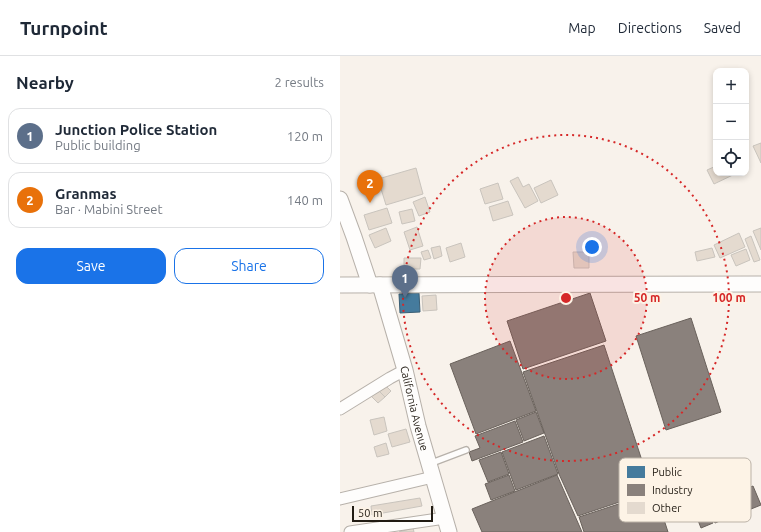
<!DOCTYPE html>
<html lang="en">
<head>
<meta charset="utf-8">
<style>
	:root { --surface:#fff; --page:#f2f2f3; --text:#1f2937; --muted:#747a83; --line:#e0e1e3; --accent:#1a73e8 }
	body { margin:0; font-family:Ubuntu,sans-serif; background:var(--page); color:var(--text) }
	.controls { position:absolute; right:12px; top:12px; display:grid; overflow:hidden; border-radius:8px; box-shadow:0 2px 6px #0003 }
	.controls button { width:36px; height:36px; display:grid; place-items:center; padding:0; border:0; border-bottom:1px solid var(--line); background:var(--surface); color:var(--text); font:20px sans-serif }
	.scale { position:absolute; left:12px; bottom:10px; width:81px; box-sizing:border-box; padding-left:4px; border:2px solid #211b13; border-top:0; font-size:11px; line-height:14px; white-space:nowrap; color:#211b13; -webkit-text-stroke:3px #fdf3e6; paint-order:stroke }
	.you { position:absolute; left:252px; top:191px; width:14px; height:14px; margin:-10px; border:3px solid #fff; border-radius:50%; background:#1a73e8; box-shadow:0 0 0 6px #1a73e833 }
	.badge { display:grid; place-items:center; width:26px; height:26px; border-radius:50%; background:var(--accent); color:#fff; font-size:13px; font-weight:700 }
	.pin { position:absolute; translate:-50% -33px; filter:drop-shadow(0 1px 2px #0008) }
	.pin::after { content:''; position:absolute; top:21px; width:14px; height:12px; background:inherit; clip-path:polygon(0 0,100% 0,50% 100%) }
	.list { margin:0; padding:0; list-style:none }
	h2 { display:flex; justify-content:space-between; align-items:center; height:52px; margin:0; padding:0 16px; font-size:17px }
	h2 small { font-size:13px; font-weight:400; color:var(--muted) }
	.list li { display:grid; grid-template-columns:26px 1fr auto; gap:12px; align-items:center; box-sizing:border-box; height:56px; margin:0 8px 8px; padding:0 8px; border:1px solid var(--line); border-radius:12px }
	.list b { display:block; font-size:15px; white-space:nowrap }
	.list p { margin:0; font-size:13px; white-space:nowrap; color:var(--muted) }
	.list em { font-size:13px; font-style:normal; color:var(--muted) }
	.actions { display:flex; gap:8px; padding:12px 16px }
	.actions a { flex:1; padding:9px 0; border:1px solid var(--accent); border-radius:12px; text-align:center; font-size:14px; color:var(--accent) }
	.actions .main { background:var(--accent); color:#fff }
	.icon { flex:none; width:22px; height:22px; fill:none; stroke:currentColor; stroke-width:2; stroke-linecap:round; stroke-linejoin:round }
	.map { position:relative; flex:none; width:421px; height:476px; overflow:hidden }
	header { display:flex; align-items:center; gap:24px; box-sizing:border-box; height:56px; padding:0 20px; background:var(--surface); border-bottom:1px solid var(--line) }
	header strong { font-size:19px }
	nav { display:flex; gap:22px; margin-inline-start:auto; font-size:14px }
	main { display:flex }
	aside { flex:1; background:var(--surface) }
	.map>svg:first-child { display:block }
</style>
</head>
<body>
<header>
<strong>Turnpoint</strong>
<nav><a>Map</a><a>Directions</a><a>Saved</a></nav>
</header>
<main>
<aside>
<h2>Nearby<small>2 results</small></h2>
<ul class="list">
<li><span class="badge" style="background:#5c6f8a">1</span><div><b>Junction Police Station</b><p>Public building</p></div><em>120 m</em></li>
<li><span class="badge" style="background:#e8710a">2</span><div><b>Granmas</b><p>Bar · Mabini Street</p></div><em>140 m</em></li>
</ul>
<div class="actions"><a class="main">Save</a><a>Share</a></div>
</aside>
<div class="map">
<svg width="421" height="476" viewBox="0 0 421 476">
	<rect width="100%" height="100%" fill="#f8f2eb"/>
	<path fill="#457b9d" stroke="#3a5e74" d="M79,237L80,256L60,257L59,238Z"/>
	<g fill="#8a817c" stroke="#6a625c">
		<path d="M250,237L266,285L183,313L167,265Z"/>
		<path d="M351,262L381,356L326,374L296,280Z"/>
		<path d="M170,285L196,355L136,378L110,308Z"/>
		<path d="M264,289L312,435L238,460L219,418L183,316Z"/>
		<path d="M196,356L204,377L184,385L176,364Z"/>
		<path d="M175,365L183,386L132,405L129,396L140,392L135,380Z"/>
		<path d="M204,380L218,418L176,434L162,396Z"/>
		<path d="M161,396L169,418L148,426L139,404Z"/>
		<path d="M169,419L175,435L151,444L145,428Z"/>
		<path d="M217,419L242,476H142L132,453Z"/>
		<path d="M413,430L421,449L411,453L403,434Z"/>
		<path d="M401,432L409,453L375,467L366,446Z"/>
		<path d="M315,436L328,476H244L239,461Z"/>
		<path d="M366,449L373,467L361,472L354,454Z"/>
	</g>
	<g fill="#e4dacf" stroke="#c9c4bd">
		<path d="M421,87V107L413,90Z"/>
		<path d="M376,110V117H397L374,128L367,114Z"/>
		<path d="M76,112L83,138L46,149L38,123Z"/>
		<path d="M178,121L183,131L189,128L198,145L185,152L170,125Z"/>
		<path d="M211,124L218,139L201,147L194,132Z"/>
		<path d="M158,127L163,143L145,148L140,133Z"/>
		<path d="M85,141L90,156L79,160L73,146Z"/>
		<path d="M168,145L173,159L153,165L149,151Z"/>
		<path d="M47,152L52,167L29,174L24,159Z"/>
		<path d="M72,153L75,165L62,168L59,156Z"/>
		<path d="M77,171L83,190L70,194L64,176Z"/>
		<path d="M46,172L51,185L35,192L29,179Z"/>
		<path d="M421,172V194L413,175Z"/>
		<path d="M399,177L405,191L380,202L374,189Z"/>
		<path d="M411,180L420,204L414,206L405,183Z"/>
		<path d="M121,187L125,201L110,206L106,192Z"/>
		<path d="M100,190L102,200L94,203L91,192Z"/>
		<path d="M372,192L375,201L357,205L355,196Z"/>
		<path d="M406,193L410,204L396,210L391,199Z"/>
		<path d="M88,194L91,202L84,204L81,196Z"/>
		<path d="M233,196H249V212H234Z"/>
		<path d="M64,202H81L80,213H64Z"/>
		<path d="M96,239L97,254L83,255L82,240Z"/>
		<path d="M44,328L51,335L45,341L38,334Z"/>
		<path d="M38,334L45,341L38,347L31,340Z"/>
		<path d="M44,361L47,375L34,379L30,364Z"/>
		<path d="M66,373L70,386L52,391L48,378Z"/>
		<path d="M46,387L49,398L37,401L34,391Z"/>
		<path d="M80,442L82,450L32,459L31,450Z"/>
		<path d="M73,472L74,476H59Z"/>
	</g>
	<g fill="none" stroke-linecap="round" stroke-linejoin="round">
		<defs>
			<path id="lane" d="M89,408L126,394"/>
			<g id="street">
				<path d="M0,353L50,322L65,314"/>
				<path d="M0,443L93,421"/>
				<path d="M10,476L105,462"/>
			</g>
			<g id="secondary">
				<path d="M0,143L14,181L30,229"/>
				<path d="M0,229L421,228"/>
				<path id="s1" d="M40,229L65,314L78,370L109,476"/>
			</g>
		</defs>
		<use href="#lane" stroke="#b7b1aa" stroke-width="8"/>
		<use href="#street" stroke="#b7b1aa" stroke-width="13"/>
		<use href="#secondary" stroke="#b7b1aa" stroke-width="17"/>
		<use href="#lane" stroke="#fefdfc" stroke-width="5.5"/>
		<use href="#street" stroke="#fefdfc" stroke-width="11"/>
		<use href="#secondary" stroke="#fefdfc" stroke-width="15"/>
	</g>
	<circle cx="226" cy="242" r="81" fill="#d62828" fill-opacity=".12"/>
	<g fill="none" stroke="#d62828" stroke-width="2" stroke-dasharray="2 4">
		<circle cx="226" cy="242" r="81"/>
		<circle cx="226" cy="242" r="163"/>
	</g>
	<g text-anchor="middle" stroke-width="4" stroke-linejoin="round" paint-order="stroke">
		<g font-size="11" fill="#211b13" stroke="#fdf3e6">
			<text dy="4" stroke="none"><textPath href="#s1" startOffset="128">California Avenue</textPath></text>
		</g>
	</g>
	<rect x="279" y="402" width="132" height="64" rx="6" fill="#fdf3e6" stroke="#bbb2a7" stroke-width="1"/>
	<rect x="287" y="410" width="18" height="12" fill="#457b9d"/>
	<rect x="287" y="428" width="18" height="12" fill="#8a817c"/>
	<rect x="287" y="446" width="18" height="12" fill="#e4dacf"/>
	<g font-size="11" fill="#211b13">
		<text x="312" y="420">Public</text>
		<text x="312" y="438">Industry</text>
		<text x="312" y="456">Other</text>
	</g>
	<circle cx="226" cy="242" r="6" fill="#d62828" stroke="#fdf3e6" stroke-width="2"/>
	<g font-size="12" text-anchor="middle" font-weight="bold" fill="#d62828" stroke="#fdf3e6" stroke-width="4" stroke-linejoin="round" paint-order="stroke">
		<text x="307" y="246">50 m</text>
		<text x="389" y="246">100 m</text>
	</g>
</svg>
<div class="controls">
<button>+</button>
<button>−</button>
<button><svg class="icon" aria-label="locate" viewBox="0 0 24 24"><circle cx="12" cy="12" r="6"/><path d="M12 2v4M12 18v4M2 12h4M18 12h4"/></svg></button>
</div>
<div class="scale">50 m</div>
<div class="you"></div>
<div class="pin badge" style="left:65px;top:242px;background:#5c6f8a">1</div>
<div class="pin badge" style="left:30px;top:147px;background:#e8710a">2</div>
</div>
</main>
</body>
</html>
